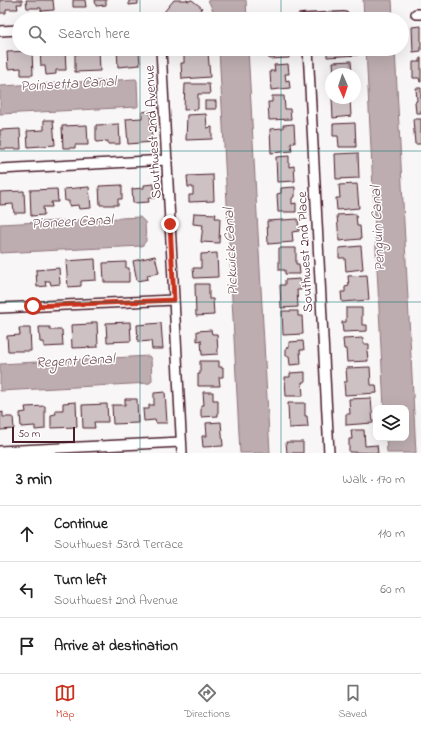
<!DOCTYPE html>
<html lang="en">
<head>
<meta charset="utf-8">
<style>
	:root { --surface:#fff; --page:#f6f6f6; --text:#222; --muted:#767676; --line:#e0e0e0; --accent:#c8321e }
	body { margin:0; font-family:"Indie Flower",sans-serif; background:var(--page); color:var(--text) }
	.controls { position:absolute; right:12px; bottom:12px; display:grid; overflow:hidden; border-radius:8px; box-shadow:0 4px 16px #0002 }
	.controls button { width:36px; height:36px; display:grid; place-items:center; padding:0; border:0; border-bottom:1px solid var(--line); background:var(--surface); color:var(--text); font:20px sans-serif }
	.compass { position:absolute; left:325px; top:68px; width:36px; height:36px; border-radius:50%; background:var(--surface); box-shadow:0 4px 16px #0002; rotate:177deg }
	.scale { position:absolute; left:12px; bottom:10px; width:63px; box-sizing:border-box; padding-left:4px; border:2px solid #4a1f2b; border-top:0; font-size:11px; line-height:14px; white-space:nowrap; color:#4a1f2b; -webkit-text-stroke:3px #fff; paint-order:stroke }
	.stop { position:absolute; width:12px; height:12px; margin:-9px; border:3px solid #c8321e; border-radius:50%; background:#fff }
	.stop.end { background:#c8321e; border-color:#fff; box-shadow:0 1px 4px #0008 }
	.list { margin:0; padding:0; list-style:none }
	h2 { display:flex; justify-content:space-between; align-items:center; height:52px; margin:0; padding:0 16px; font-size:17px }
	h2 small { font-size:13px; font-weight:400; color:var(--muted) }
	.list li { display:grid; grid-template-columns:26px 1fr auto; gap:12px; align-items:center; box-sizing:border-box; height:56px; padding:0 16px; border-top:1px solid var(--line) }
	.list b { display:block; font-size:15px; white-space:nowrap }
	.list p { margin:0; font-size:13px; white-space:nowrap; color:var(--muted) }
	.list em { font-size:13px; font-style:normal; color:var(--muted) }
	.icon { flex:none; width:22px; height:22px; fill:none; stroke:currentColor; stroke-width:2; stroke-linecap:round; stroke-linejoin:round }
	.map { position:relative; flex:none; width:421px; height:453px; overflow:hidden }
	.search { position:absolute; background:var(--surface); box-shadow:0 4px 16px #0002; left:12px; right:12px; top:12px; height:44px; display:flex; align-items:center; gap:10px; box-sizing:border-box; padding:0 14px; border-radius:22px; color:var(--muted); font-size:15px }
	.sheet { height:220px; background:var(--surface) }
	nav { display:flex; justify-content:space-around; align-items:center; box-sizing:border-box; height:56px; border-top:1px solid var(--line); background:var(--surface); font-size:11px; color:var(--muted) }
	nav a { display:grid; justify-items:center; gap:2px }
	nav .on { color:var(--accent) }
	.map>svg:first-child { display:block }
</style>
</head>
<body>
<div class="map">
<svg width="421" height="453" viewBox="0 0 421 453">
	<rect width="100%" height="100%" fill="#f8f6f7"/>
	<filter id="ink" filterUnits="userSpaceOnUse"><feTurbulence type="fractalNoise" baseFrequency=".025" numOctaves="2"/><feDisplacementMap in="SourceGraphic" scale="8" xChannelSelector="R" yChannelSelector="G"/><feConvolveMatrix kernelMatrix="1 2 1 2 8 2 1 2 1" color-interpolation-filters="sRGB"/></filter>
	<g filter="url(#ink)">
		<g fill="#bdadb0" stroke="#8f747b">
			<path d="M208,0H246L247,19H217Z"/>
			<path d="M363,0H392L393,19H364Z"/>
			<path d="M219,49H248L270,453H240Z"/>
			<path d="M366,49H395L416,453H387L386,438H406V408H384Z"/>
			<path d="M136,79L137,81L138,106L137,107L0,114V86Z"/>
			<path d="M140,217L145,222L146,241L142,246L0,253V224Z"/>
			<path d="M149,356L151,359L152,380L150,383L0,391V364Z"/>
		</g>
		<g fill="#cdc1c4" stroke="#4a1f2b">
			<path d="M0,0H22V4H17L18,9H6V13H0Z"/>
			<path d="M26,0H53L54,10L41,11V8H27Z"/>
			<path d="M73,0H85L86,7H73Z"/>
			<path d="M95,0H106V5L96,6Z"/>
			<path d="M129,0H138V4L129,5Z"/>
			<path d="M174,0H187L188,1L192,0L202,8L192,19H173L164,12Z"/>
			<path d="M421,26V51L413,52L412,27Z"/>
			<path d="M55,49H65L66,70H56V74L46,75L45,66H41L40,50H48V55L56,54Z"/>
			<path d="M86,49H99L100,71L75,72V54L86,53Z"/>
			<path d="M117,49H127L128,52L139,51L140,65L118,67Z"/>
			<path d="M263,49H288L289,58L269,59V55H263Z"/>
			<path d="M327,49H358V55L327,57Z"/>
			<path d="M32,51L33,75H21V68L8,69L7,52Z"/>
			<path d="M208,52L210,77L182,79L181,63H184V53Z"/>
			<path d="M420,58H421V82H420L419,78H413V62H420Z"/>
			<path d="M351,61L352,74H334L333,62Z"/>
			<path d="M288,64L289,74H285L286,81L289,80L290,88L271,90L270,71H275L274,65Z"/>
			<path d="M185,84H209L210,94H198V109L184,110Z"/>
			<path d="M416,88H421V113H416L415,102L417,101Z"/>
			<path d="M272,96H284L285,109H290L291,119L269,120L268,102H272Z"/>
			<path d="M332,98H350L351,116L333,118Z"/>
			<rect x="205" y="101" width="11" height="8"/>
			<path d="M150,111L152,142L128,144L126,119L142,118V112Z"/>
			<path d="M206,114L207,128L212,127V139L186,140L187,115Z"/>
			<path d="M413,119H421V144H415Z"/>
			<path d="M44,120H53L55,145L28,147L27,131L44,130Z"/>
			<path d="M355,123L356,147H339L338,136H333V124Z"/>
			<path d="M119,124L120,144H108V141L96,142V125Z"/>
			<path d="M294,124L295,143H291L292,151L271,153L270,129L283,128V125Z"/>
			<path d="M87,125L88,145H75V148H63L62,126Z"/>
			<path d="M20,129L21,149H0V130Z"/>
			<path d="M358,153L359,178L336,179L335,154Z"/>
			<path d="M289,156V167L294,166L295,181L277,182L276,157Z"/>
			<path d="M213,175L214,201L189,202V195H193V187H188L187,176Z"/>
			<path d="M154,184L155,198H148L149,202L133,203L132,189L144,188V185Z"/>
			<path d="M357,184L359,208L337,210L336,198H340L339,185Z"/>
			<path d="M122,185V199H118V205H100L99,186Z"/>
			<path d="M89,187L91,208L79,209L78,205L69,206V201H65L64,189Z"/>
			<path d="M295,187V197L292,198V204L296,203V212H278L277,194L281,193V188Z"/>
			<path d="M57,189L58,202H51L52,207H43L44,215L31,216L30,190Z"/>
			<path d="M24,191L25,213H14L13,204L0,205V192Z"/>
			<path d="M194,213L216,214L215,218H220L219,243L201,242L203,225L193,224Z"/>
			<path d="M356,214L357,226H360L361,239L339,241L337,215Z"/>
			<path d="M298,219L299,231L292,232L293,242L268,244L267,221Z"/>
			<path d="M361,246L363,269L346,271L345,258H339V248Z"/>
			<path d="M279,248H296V264H299L300,274H285V270H279Z"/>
			<path d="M217,253L218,277L194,278L193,268H201V254Z"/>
			<path d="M155,256L159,273L147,275L148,279L137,281L133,261Z"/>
			<path d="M95,259L96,280L81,281V286L68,287L66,261Z"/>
			<path d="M126,262V268H129V282H104L103,263Z"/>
			<path d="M59,268L60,284L51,285L50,281H45L46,286L37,287L36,270Z"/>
			<path d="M367,275L369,300L342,302L341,292H345V287L349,286L348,276Z"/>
			<path d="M300,279L301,290H297L298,307L281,308L280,285H285V280Z"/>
			<path d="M195,284H209V299H213L214,315L196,316Z"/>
			<path d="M346,308H362V325H367V331L343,332L342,322H346Z"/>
			<path d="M282,311H298V316H302L303,334L283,335Z"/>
			<path d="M92,322H97L98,347L72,348L71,325L92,324Z"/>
			<path d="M130,322L131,341L107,342L106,323Z"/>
			<path d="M161,323L163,349H152L151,341L138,342L137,325Z"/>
			<path d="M39,327H50V330H62L63,346L44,347V342H40Z"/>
			<path d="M19,328H30L31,351H8L7,336L20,335Z"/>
			<path d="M211,330L212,334H217L218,354L202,355L201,340L197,341V331Z"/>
			<path d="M363,338V344H369V350H367L368,361L347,362L346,349H344L343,339Z"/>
			<path d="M303,341L304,350H300L301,364L290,365L289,356H286V348L289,347V342Z"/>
			<path d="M200,361H219V367H223V377H219L220,386H198V374H200Z"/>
			<path d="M370,367L371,385H376L377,393L345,395L344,382H347L346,368Z"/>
			<path d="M305,372V382H302L303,396H286L285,377H290V373Z"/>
			<path d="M165,392L167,423H156L155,420L144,421L143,409H149V405H154V393Z"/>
			<path d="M203,392H213V400H218V416L201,417V405H204Z"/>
			<path d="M371,398L373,423L346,425V414H350L349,399Z"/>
			<path d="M125,399H137L138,423L113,424L112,405H125Z"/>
			<path d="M76,402L77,427L51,428V415L56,414L55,410H63V403Z"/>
			<path d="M288,403H305V416H307L308,427L289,428Z"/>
			<path d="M107,404L108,422H94L95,428H83L82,405Z"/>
			<path d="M45,406V429L35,430V426L21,427L20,413L26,412L25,407Z"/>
			<path d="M3,412V417H13L14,429L0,430V413Z"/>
			<path d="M221,422L223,446L203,447L202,436H207L206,423Z"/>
			<path d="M351,430H364L365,446L377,445L378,453L349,452V439H352Z"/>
			<path d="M286,442H303V453H287Z"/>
		</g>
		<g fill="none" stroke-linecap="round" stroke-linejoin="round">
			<defs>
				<g id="minor">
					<path d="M416,14H421"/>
					<path d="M301,19L344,17"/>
					<path d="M0,31L19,30"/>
					<path d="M161,49L182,453"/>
					<path d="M308,49L329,453"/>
					<path d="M0,169L167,160"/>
					<path d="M0,308L174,300"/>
					<path d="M0,451L181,442"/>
				</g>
			</defs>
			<use href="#minor" stroke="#4a1f2b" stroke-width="12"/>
			<use href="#minor" stroke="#fff" stroke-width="9"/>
		</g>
	</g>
	<g fill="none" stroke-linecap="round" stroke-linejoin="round" filter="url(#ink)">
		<path stroke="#c8321e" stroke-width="5" d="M33,306L174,300L170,224"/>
	</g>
	<path fill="none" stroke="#0f766e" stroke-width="1" stroke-opacity="0.55" d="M140,0V19M281,0V19M140,49V453M281,49V453M0,151H421M0,302H421"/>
	<g text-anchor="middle" stroke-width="3" stroke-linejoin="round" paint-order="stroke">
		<g font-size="14" fill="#4a1f2b" stroke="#fff">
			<text transform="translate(152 132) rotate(-93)" y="5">Southwest 2nd Avenue</text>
			<text transform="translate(304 252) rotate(-93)" y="5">Southwest 2nd Place</text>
		</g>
		<g font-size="15" font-style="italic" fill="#72515a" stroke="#fff">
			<text transform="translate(68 83) rotate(-3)" y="5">Poinsetta Canal</text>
			<text transform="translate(72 221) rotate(-3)" y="5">Pioneer Canal</text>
			<text transform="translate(377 229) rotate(-93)" y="5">Penguin Canal</text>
			<text transform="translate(230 252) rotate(-93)" y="5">Pickwick Canal</text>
			<text transform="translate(75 360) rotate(-3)" y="5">Regent Canal</text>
		</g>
	</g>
</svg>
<div class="controls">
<button><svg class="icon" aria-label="layers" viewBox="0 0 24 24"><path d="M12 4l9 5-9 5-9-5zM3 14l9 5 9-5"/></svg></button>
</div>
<svg class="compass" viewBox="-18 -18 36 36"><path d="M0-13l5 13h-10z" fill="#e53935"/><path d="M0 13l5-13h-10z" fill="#767676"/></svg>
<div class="scale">50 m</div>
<div class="stop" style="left:33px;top:306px"></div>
<div class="stop end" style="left:170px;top:224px"></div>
<div class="search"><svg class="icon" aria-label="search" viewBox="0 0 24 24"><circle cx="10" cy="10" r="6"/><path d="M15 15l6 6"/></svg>Search here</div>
</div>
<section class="sheet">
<h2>3 min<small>Walk · 170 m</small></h2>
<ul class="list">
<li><svg class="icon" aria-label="ahead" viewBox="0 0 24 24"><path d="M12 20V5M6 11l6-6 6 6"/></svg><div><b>Continue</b><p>Southwest 53rd Terrace</p></div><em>110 m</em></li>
<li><svg class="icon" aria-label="left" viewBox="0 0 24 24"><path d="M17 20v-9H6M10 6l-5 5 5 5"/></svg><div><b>Turn left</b><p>Southwest 2nd Avenue</p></div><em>60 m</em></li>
<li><svg class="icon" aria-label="arrive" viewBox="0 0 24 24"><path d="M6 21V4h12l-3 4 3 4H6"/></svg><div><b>Arrive at destination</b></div></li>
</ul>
</section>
<nav>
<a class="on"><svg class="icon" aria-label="map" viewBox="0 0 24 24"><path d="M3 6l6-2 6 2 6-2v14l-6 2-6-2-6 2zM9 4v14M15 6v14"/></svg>Map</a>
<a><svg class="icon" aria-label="directions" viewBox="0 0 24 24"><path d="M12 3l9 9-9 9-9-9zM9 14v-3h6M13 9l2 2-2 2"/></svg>Directions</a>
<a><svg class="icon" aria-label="saved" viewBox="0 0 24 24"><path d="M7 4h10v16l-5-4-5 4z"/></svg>Saved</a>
</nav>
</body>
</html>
